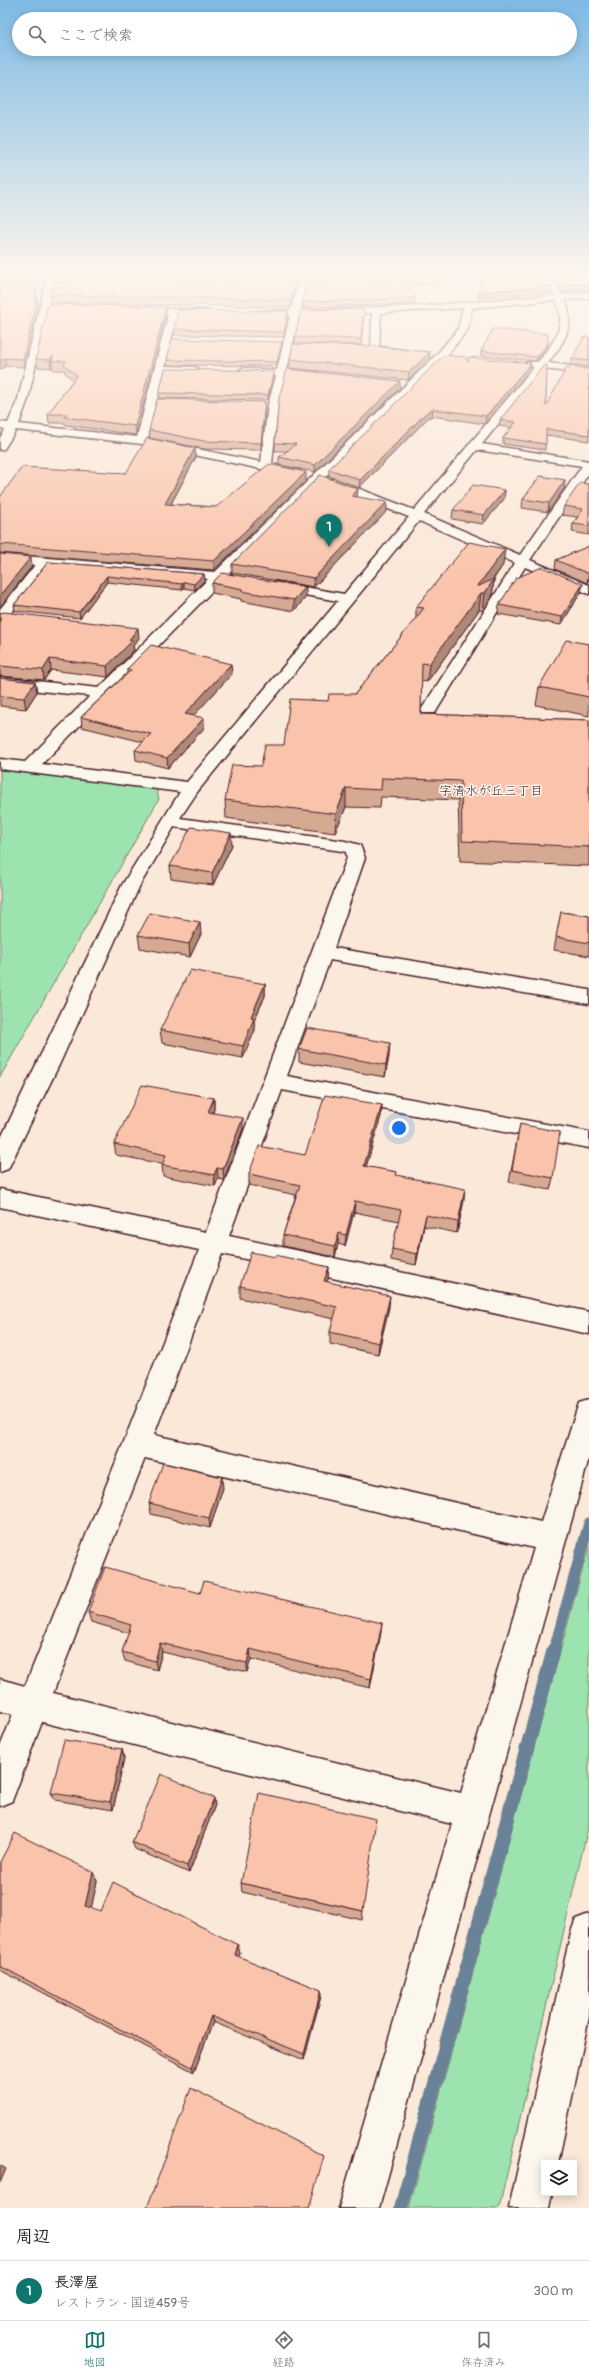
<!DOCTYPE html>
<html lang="ja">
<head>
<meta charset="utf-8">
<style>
	:root { --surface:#fff; --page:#f6f6f6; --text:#202124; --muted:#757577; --line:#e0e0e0; --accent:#0f766e }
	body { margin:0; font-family:Pangolin,"Klee One",sans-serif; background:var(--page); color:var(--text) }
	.controls { position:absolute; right:12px; bottom:12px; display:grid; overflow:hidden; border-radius:0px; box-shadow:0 2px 10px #0003 }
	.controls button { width:36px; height:36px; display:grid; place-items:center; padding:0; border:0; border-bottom:1px solid var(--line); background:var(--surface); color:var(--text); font:20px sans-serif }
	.you { position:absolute; left:399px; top:1128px; width:14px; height:14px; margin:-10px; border:3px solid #fff; border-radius:50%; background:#1a73e8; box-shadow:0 0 0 6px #1a73e833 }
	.badge { display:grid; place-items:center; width:26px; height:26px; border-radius:50%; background:var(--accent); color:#fff; font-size:13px; font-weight:700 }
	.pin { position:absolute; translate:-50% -33px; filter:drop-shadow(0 1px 2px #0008) }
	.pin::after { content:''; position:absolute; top:21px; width:14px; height:12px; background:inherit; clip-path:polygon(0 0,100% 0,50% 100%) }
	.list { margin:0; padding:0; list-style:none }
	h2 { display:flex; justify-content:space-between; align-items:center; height:52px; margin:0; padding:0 16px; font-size:17px }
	h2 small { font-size:13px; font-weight:400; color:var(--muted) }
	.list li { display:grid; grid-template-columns:26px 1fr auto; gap:12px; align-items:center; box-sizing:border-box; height:60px; padding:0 16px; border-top:1px solid var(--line) }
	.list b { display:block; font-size:15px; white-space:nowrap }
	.list p { margin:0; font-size:13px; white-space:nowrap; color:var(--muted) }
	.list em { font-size:13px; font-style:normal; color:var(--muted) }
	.icon { flex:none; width:22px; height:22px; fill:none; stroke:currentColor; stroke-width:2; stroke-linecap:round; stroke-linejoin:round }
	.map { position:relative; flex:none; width:589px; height:2208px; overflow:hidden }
	.search { position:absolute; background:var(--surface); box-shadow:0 2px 10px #0003; left:12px; right:12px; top:12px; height:44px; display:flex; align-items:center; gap:10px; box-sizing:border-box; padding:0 14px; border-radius:22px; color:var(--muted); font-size:15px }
	.sheet { height:112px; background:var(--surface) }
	nav { display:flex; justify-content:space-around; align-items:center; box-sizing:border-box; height:56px; border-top:1px solid var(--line); background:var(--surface); font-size:11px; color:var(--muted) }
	nav a { display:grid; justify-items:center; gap:2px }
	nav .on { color:var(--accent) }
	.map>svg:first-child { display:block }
</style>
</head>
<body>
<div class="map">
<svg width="589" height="2208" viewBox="0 0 589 2208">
	<rect width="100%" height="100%" fill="#fae8d8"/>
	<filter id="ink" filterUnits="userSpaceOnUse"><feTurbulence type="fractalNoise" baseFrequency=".025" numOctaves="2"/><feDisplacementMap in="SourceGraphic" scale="8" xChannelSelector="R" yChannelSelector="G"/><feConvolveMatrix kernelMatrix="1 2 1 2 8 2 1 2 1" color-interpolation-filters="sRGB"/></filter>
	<g filter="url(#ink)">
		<g fill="#9de3b0" stroke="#74816e">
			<path d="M0,770L156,788L159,799L0,1077Z"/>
			<path d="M589,1545V1823L499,2208H409Z"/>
		</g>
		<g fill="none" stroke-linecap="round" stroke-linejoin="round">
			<path stroke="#698297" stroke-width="11" d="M554,1650L589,1523"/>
			<path stroke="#698297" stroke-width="14" d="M401,2208L554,1649"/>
			<defs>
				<g id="minor">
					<path d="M48,272H56L49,304L77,305L82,308L77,311L48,310L28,399L19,424L137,437L168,315L137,314L132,311L137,308L206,310L211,313L209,315H177L165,366L195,367L200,370L195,373L164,372L148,439L261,462L268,405L276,376L243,374L238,371L243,368L277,370L290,316L259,317L254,314L259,311L291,310L298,284L305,286L301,310L422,306L554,295L539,272H547L562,295L589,292V298L565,300C576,325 564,343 548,363L589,368V374L543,369L482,444L589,461V473L530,560L589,585V594L525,567L435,713H423L421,710L515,563L419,521L198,791L180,818L345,841L360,845L365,858L334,948L589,990V1004L330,960L287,1076L589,1132V1148L282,1090L229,1236L589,1312V1334L222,1254L154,1435L541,1522L576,1412L579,1403L589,1400V1458L379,2208H339L452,1824L42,1722L12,1801L0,1806V1747L13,1714L0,1711V1679L25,1686L123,1444L199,1250L0,1207V1189L206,1232L347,858L346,852L342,851L174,827L140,885L60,1063L11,1163L8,1169L0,1172V1140L122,885L180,792L0,769V759L25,762L90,696L0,687V677L99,688L208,579L48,566L5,621L0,622V609L35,565L0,562V554L215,572L437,354L458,329L463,308L381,313L379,347L404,350V354L401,355L371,352L372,313L299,316L287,370L317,372L322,375L317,378L286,376L278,405L272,464L299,470L301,472L299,474L295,476L142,444L16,430L4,449L0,450V438L5,429L0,428V422L8,423L18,399ZM556,300C567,326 554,343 538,362H527V366L534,367L414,510L334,479H326L324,482L326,485L409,517L344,594L276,582L271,583L269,586L271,589L338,601L187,782L42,764L222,581L233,580L235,577L229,573L445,358L468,329L472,308ZM477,450L582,466L520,555L424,514ZM145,1458L534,1548L461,1793L53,1693Z"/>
					<path d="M196,272H204L206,287H200Z"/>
					<path d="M589,1914V2017L558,2163H544V2193H552L549,2208H509L571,1932L576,1919Z"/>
				</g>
				<g id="highway">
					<path d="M509,272H543L539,275L373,287L369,284L373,281Z"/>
					<path d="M0,273L101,278L105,281L101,284L0,279Z"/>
					<path d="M335,282L338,283V287L265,289L261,286L265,283Z"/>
				</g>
			</defs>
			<use href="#minor" stroke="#4a1f2b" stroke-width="3"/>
			<use href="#highway" stroke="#4a1f2b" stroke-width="3"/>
			<use href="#minor" fill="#fbf7ec" fill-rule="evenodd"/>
			<use href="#highway" fill="#fce080" fill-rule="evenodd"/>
		</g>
		<g fill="#d6a993" stroke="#4a1f2b">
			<path d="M77,272H196V279L78,275Z"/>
			<path d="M204,272H543L551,295L478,301L482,272L394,275V278L257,280L206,279Z"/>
			<path d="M548,272H589V291L564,293Z"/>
			<path d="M0,285L35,286L37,300L38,306L24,367L6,366L0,370Z"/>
			<path d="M295,288L291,307L51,303L50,295Z"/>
			<path d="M416,298L415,304L303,307V302Z"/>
			<path d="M288,311V316L284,337L174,335V329Z"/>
			<path d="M166,315L136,435L66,425L65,423H49L48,414L73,380L65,373V370H53L52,367L51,368L37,367L36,359Z"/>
			<path d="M364,315L361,345L295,344V337Z"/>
			<path d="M589,337V367L571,365L572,359Z"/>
			<path d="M548,343L547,348L536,361L481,356V351Z"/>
			<path d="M282,346L277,366L167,365V360Z"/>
			<path d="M290,359L430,360L408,380L290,368Z"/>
			<path d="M468,362L530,370L485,424L432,416L428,418L359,488L329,476V469Z"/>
			<path d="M589,369V441L546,435L545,450L503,444V438L512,428L499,426L500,420L546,406Z"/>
			<path d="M274,375L268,400L159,398V393Z"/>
			<path d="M400,388L315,472L279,465V457L287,451H275V443Z"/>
			<path d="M265,409L261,450L205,449L150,438L149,430Z"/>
			<path d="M196,457L171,504L216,507L306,481L214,570L0,553V497L126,473Z"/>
			<path d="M565,480L564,489L548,512L522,508L523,499Z"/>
			<path d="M589,484V535L572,532L573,524L577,517L562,515L564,506Z"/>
			<path d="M505,490L504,499L483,524L452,519L453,510Z"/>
			<path d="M358,497L387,511L314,587L232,573V564Z"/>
			<path d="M589,546V580L587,583L555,569L556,560Z"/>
			<path d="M48,562L204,574L205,580L195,590L184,588L182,590L107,582L80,618L15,611L14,605Z"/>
			<path d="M503,565L493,580L494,579L492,597L483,611L479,610L427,682L421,681V714L589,720V866L460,861L458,800L381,797L380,808L346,807L335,833L226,818L225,800L284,745L328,701L355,694L416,618V607Z"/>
			<path d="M212,583L306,597L294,611L241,601V599L212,593Z"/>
			<path d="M581,592L561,625L498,614L499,605Z"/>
			<path d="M0,613L139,638L133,646L134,650L108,677L51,670L44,680L0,676Z"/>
			<path d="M589,644V716L536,705L539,687Z"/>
			<path d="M127,669L232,674L193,716L204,728L168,768L136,760L135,750L143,742L82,727L81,717L127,673Z"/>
			<path d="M0,678L35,682L37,692L26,709L0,706Z"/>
			<path d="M232,845L213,885L171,879L170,866Z"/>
			<path d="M561,912L589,916V956L554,950Z"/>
			<path d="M201,934L190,957L140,948L138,935Z"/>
			<path d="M265,984V996L254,1021L255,1030L243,1058L162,1043L160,1030Z"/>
			<path d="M299,1049L389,1056L385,1077L299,1062Z"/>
			<path d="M214,1098V1109L213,1113L243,1129L224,1180L218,1179L215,1186L163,1176L162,1164L116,1155L114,1144Z"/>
			<path d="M382,1105L381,1116L366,1167L397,1172L396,1175L464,1200L457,1233L424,1226L416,1265L391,1260L392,1249L399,1221L354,1212L345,1246L338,1244L335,1257L283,1246V1235L296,1195L249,1185V1174L305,1155Z"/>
			<path d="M520,1124L553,1178L550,1190L509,1182Z"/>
			<path d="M275,1257L329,1267L328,1279L327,1282L389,1307L378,1354L330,1344V1332L334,1319L240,1298V1286Z"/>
			<path d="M223,1488L210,1528L151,1514L149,1503Z"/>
			<path d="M200,1593L381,1632L370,1688L251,1659L247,1672L162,1652L157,1670L125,1661L122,1652L129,1633L91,1622L88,1612Z"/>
			<path d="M122,1749L124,1758L113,1810L55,1800L51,1793Z"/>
			<path d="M215,1805L189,1873L135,1849L132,1842Z"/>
			<path d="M0,1862L97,1881L91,1908L240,1953L238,1957L321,1996L304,2060L213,2022L194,2072L0,1970Z"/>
			<path d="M241,1883L363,1911L362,1920L242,1892Z"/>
		</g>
		<g fill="#ae8978" stroke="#4a1f2b">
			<path d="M295,280V288L291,307V300Z"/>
			<path d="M589,283V291L564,293L565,285Z"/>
			<path d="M35,286L37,302V298L38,306L24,367L23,359Z"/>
			<path d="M553,286L551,295L478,301L479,292Z"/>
			<path d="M166,307V315L136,435L135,426Z"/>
			<path d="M288,311V316L284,337V332Z"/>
			<path d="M282,342V346L277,366V362Z"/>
			<path d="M548,343L547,348L536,361L537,357Z"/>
			<path d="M430,352V360L408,380L409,372Z"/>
			<path d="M53,356L52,361V367L51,368L50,360Z"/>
			<path d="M5,358L6,366L0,370V361Z"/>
			<path d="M531,363L530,370L485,424L486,416Z"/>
			<path d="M274,371V375L268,400V395Z"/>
			<path d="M400,381V388L315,472V465Z"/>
			<path d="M265,402V409L261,450V443Z"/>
			<path d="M433,409L432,416L428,418L359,488L360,480L428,411Z"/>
			<path d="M195,448L196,457L166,513L165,504Z"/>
			<path d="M306,472V481L214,570V561Z"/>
			<path d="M565,480L564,489L548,512L549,503Z"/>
			<path d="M358,489L357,498L352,496Z"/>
			<path d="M505,490L504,499L483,524L484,515Z"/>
			<path d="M387,502V511L314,587V578Z"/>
			<path d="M505,549L503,565L483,593H481L479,610L427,682L429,664L477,587Z"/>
			<path d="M31,557L32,566L0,607V595Z"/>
			<path d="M589,573V580L587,583Z"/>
			<path d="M204,574L205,580L195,590L194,584Z"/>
			<path d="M107,576V582L80,618L79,612Z"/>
			<path d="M494,579L492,597L483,611L485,593Z"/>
			<path d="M184,582V588L182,590V584Z"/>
			<path d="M583,584L581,592L561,625L562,617Z"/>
			<path d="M306,587V597L294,611V600Z"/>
			<path d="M138,628L139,638L133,646L134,650L108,677L107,666L129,640Z"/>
			<path d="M50,659L51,670L44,680L43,670Z"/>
			<path d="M231,664L232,674L186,724L185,714Z"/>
			<path d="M35,682L37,692L26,709L24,698Z"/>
			<path d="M204,718V728L168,768L167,758Z"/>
			<path d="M346,788V807L335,833L336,814Z"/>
			<path d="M231,833L232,845L213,885L212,873Z"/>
			<path d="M200,922L201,934L190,957L189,944Z"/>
			<path d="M265,984V996L254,1021L255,1030L243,1058V1046L251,1017Z"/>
			<path d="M390,1043L389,1056L385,1077L386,1065Z"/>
			<path d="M214,1098V1109L209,1122L208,1112Z"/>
			<path d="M382,1105L381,1116L363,1177L364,1166Z"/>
			<path d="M243,1118V1129L224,1180L223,1169Z"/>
			<path d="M217,1168L218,1179L215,1186L214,1175Z"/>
			<path d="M465,1189L464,1200L457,1233L458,1222Z"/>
			<path d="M355,1201L354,1212L345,1246L346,1235Z"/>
			<path d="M426,1215L424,1226L416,1265L417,1254Z"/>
			<path d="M339,1233L338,1244L335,1257V1246Z"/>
			<path d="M329,1267L328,1279L324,1293V1281Z"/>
			<path d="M390,1296L389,1307L378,1354L379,1343Z"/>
			<path d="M222,1477L223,1488L210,1528L209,1518Z"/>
			<path d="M382,1623L381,1632L370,1688L371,1679Z"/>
			<path d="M160,1643L162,1652L157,1670L155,1661Z"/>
			<path d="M250,1649L251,1659L247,1672V1663Z"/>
			<path d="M122,1749L124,1758L113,1810L110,1802Z"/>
			<path d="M214,1798L215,1805L189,1873L187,1866Z"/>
			<path d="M93,1872L97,1881L90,1914L85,1906Z"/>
			<path d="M238,1945L240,1953L236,1963L235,1955Z"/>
			<path d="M321,1990V1996L304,2060V2054Z"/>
			<path d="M211,2016L213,2022L194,2072L192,2067Z"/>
			<path d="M0,2165L6,2169L0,2183Z"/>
		</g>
		<g fill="#f9c4ab" stroke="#4a1f2b">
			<path d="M482,272H543L553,286L479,292Z"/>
			<path d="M555,272H589V283L565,285Z"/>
			<path d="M72,276L200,281L295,280L291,300L50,295L52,287H66Z"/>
			<path d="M401,279L416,298L303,302L306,282Z"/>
			<path d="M0,285L35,286L36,301L37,298L23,359L5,358L0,361Z"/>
			<path d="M48,304L166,307L135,426L64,417L67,414H48L77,375L64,365L66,361H52L53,356L50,360L36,359Z"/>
			<path d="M364,309L361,339L295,337L301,310Z"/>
			<path d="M178,310L288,311L284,332L174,329Z"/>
			<path d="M493,329L548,334V343L537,357L481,351Z"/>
			<path d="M584,337H589V361L572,359Z"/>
			<path d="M172,339L282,342L277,362L167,360Z"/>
			<path d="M293,344L374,346L430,352L409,372L290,359Z"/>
			<path d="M444,355L464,357L468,362V357L531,363L486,416L433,409L428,411L360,480L329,469Z"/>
			<path d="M544,365H547L546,406L567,367L589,369V435L546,429V444L503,438L516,422L500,420Z"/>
			<path d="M165,369L274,371L268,395L159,393Z"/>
			<path d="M287,369L400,381L315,465L279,457L296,444L275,443L279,398Z"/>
			<path d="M157,399L265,402L261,443L204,441L149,430Z"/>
			<path d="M147,438L195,448L165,504L216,507L269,464L306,472L214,561L0,544V497L22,467L126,473Z"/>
			<path d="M320,475L358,489L352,496L387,502L314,578L232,564Z"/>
			<path d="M540,476L565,480L549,503L523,499Z"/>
			<path d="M580,483L589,484V526L573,524L583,509L564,506Z"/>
			<path d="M473,485L505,490L484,515L453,510Z"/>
			<path d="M469,542L505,549L477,587L494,579L485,593H481L429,664L422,663L421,714L589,720V847L462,841L461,781L382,778L381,790L346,788L336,814L225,800L232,765L261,766L265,745H284L290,699L328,701L329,694H355L424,608L416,607Z"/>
			<path d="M589,546V574L556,560Z"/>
			<path d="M0,554L31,557L0,595Z"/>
			<path d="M48,562L204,574L194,584L184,582L182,584L107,576L79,612L14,605Z"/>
			<path d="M542,567L583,584L562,617L499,605L516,578Z"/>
			<path d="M222,573L306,587L294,600L241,591L243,589L212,583Z"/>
			<path d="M4,612L138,628L129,640H133L107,666L50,659L43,670L0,666V613Z"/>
			<path d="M566,640L589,644V697L539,687Z"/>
			<path d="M151,645L231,664L185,714L204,718L167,758L135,750L151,734L81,717L131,670L127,669Z"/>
			<path d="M0,678L35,682L24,698L0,696Z"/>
			<path d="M191,827L231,833L212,873L170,866Z"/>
			<path d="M561,912L589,916V943L556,937Z"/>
			<path d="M150,913L200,922L189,944L138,935Z"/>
			<path d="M190,970L265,984L251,1017L254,1018L243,1046L160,1030Z"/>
			<path d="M307,1028L390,1043L386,1065L299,1049Z"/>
			<path d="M142,1085L214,1098L208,1112L243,1118L223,1169L217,1168L214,1175L162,1165L166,1155L114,1144Z"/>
			<path d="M325,1095L382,1105L364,1166L397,1172L396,1175L465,1189L458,1222L426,1215L417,1254L392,1249L401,1210L355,1201L346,1235L339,1233L335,1246L283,1235L300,1185L249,1174L259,1146L305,1155Z"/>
			<path d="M520,1124L560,1132L553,1178L512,1170Z"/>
			<path d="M251,1252L275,1257V1255L329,1267L324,1281L390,1296L379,1343L330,1332L337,1307L240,1286Z"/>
			<path d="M163,1463L222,1477L209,1518L149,1503Z"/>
			<path d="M105,1567L200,1593L204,1581L382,1623L371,1679L250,1649L247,1663L160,1643L155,1661L122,1652L131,1625L88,1612Z"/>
			<path d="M64,1740L122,1749L110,1802L51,1793Z"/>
			<path d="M161,1774L214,1798L187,1866L132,1842Z"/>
			<path d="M259,1793L376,1819L363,1911L241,1883Z"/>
			<path d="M15,1833L93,1872L85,1906L101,1911L113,1882L238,1945L235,1955L321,1990L304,2054L211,2016L192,2067L0,1966V1862Z"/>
			<path d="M191,2088L324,2156L309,2208H147Z"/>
		</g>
	</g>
	<linearGradient id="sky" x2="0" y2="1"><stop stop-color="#7dbae4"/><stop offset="0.47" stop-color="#fdf5ed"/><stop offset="1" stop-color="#fdf5ed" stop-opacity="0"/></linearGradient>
	<rect width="589" height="581" fill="url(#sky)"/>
	<g text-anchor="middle" stroke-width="3" stroke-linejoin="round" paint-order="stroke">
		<g font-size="13" fill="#4a1f2b" stroke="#fbf7ec">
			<text x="491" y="795">字清水が丘三丁目</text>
		</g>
	</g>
</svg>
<div class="controls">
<button><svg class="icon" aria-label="layers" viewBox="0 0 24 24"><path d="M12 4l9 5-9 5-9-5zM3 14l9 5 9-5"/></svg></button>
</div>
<div class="you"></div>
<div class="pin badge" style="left:329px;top:547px">1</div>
<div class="search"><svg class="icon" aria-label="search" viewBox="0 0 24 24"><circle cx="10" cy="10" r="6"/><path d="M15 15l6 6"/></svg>ここで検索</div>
</div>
<section class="sheet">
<h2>周辺<small></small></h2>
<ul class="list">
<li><span class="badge">1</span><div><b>長澤屋</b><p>レストラン · 国道459号</p></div><em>300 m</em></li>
</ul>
</section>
<nav>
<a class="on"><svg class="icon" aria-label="map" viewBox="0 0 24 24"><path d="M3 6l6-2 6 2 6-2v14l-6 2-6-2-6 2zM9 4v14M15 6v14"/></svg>地図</a>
<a><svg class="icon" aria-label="directions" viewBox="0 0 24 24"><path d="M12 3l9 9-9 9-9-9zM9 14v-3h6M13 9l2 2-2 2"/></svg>経路</a>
<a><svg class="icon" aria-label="saved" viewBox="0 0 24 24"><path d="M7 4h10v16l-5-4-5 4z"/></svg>保存済み</a>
</nav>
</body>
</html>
